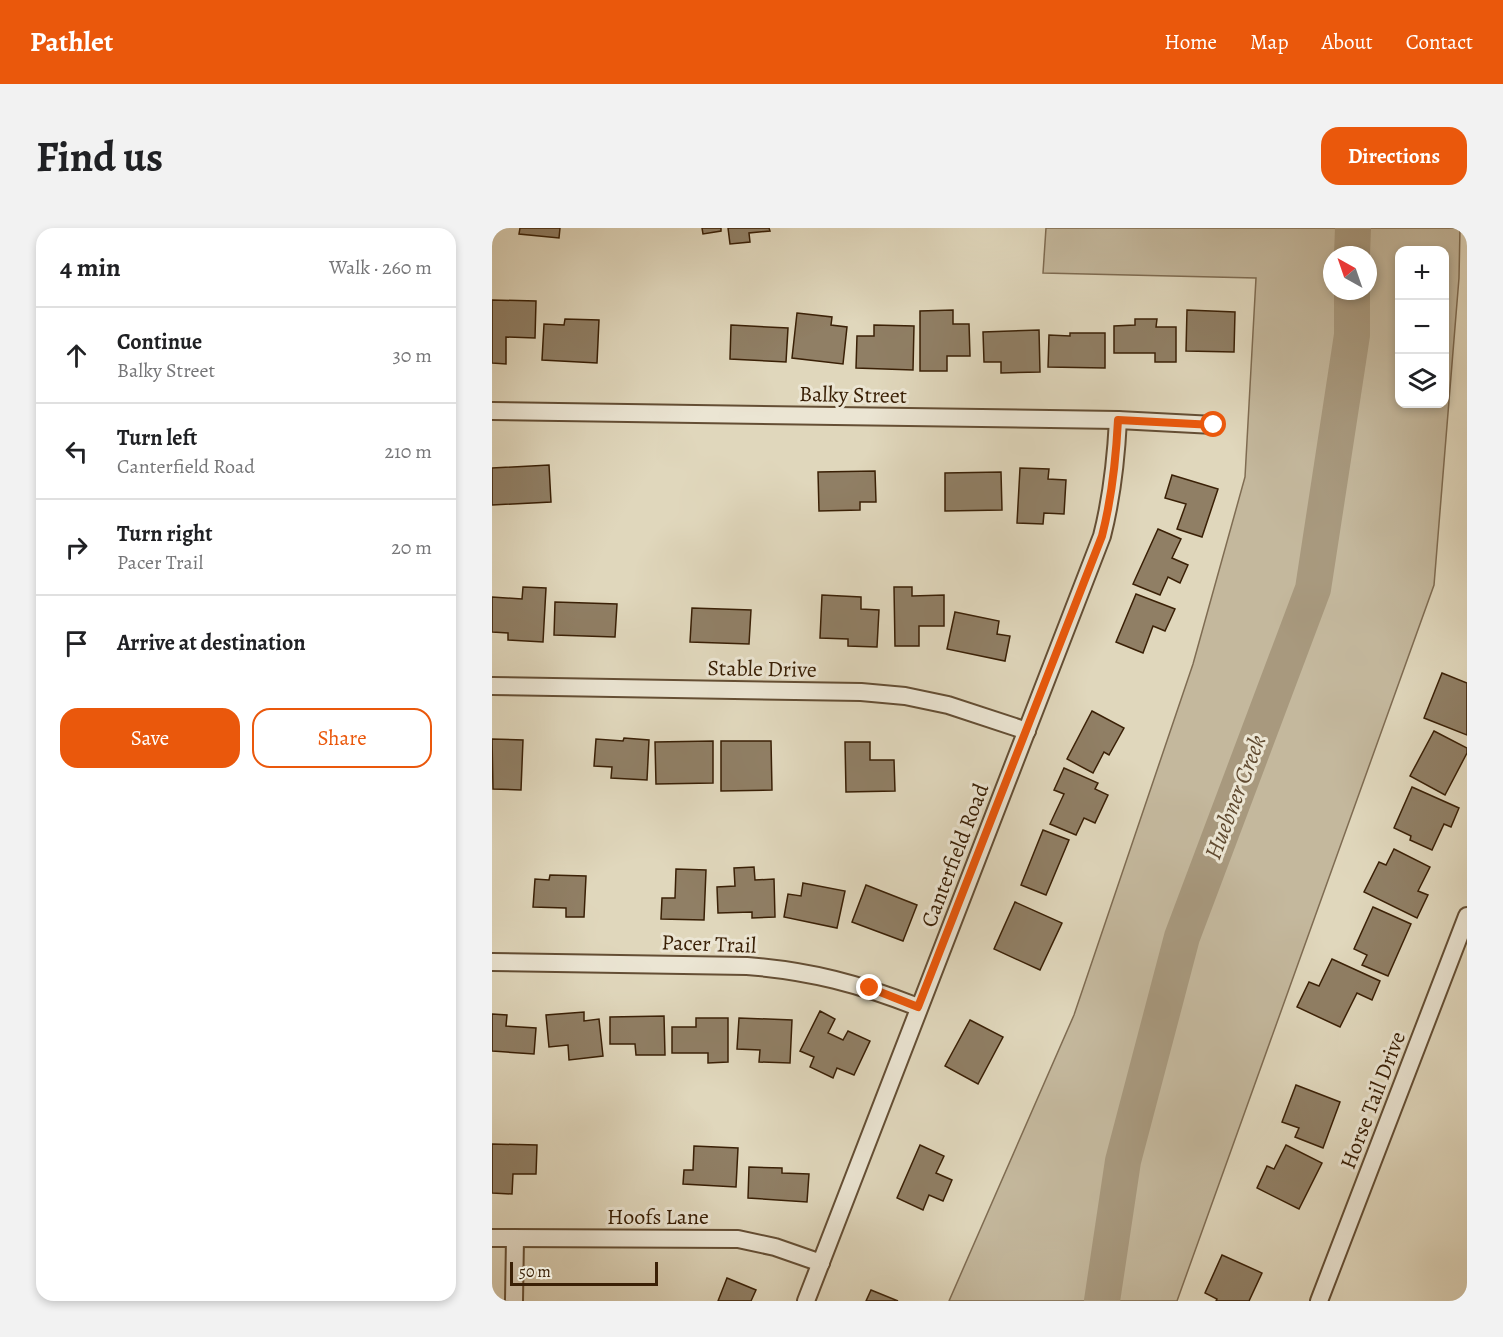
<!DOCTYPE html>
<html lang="en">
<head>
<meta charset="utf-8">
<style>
	:root { --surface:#fff; --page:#f2f2f2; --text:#202124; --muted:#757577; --line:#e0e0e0; --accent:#ea580c }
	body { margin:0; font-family:Alegreya,serif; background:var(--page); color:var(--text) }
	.controls { position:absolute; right:18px; top:18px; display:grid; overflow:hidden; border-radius:12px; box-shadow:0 3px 9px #0003 }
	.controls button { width:54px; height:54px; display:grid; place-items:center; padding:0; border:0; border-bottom:2px solid var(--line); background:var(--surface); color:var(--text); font:30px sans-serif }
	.compass { position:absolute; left:831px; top:18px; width:54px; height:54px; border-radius:50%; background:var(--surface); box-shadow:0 3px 9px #0003; rotate:320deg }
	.scale { position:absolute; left:18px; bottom:15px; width:148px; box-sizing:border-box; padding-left:6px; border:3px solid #3a2006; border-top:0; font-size:16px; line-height:21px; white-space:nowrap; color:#3a2006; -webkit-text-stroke:4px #ebe5d3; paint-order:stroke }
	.stop { position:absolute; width:18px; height:18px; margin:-14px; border:4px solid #ea580c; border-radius:50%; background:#fff }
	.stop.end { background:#ea580c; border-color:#fff; box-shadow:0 2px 6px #0008 }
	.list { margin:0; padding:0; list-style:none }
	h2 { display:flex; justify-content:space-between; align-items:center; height:78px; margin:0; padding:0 24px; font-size:26px }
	h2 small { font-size:20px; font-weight:400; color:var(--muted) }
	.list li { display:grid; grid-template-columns:39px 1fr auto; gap:18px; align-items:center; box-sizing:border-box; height:96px; padding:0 24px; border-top:2px solid var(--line) }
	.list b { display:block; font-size:22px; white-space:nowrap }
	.list p { margin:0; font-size:20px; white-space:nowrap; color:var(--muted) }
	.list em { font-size:20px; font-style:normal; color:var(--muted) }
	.actions { display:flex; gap:12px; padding:18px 24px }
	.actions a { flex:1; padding:14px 0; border:2px solid var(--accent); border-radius:18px; text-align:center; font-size:21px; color:var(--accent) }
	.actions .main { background:var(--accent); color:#fff }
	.icon { flex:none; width:33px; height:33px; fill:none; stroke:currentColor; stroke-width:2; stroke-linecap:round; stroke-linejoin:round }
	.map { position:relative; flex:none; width:975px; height:1073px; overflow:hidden; border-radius:18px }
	header { display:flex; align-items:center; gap:36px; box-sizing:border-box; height:84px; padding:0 30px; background:var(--accent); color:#fff }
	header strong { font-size:28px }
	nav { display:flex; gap:33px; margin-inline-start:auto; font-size:21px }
	.intro { display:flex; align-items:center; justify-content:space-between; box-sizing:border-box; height:144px; padding:0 36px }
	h1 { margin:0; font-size:42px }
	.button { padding:15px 27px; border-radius:18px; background:var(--accent); color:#fff; font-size:21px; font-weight:700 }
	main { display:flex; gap:36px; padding:0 36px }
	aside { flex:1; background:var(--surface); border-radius:18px; box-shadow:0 3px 9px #0003 }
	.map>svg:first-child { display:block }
</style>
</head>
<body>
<header>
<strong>Pathlet</strong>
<nav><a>Home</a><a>Map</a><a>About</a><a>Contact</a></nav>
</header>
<div class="intro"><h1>Find us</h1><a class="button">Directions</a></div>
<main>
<aside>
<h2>4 min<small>Walk · 260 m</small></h2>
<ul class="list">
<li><svg class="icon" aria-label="ahead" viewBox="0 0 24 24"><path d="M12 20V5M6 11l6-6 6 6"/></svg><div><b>Continue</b><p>Balky Street</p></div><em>30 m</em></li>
<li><svg class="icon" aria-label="left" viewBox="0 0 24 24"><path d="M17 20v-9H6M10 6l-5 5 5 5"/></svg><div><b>Turn left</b><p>Canterfield Road</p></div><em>210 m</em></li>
<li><svg class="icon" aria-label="right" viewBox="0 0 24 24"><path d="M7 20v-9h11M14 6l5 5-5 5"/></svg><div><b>Turn right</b><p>Pacer Trail</p></div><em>20 m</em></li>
<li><svg class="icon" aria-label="arrive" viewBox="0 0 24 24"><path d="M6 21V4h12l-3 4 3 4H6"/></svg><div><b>Arrive at destination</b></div></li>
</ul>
<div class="actions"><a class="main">Save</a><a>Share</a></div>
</aside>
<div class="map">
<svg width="975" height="1073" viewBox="0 0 975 1073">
	<rect width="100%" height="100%" fill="#e0d7bc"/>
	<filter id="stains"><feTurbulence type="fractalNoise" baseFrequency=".00333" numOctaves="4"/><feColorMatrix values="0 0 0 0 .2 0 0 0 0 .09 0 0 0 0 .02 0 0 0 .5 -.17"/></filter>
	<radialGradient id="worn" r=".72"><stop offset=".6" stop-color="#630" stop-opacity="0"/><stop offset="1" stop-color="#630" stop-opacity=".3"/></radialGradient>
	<path fill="#c4b89d" stroke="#7f6c52" stroke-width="1.5" fill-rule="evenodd" d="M554,0H968L967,50L942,357L685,1073H457L582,787L701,436L753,249L764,50L551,45ZM908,22H952V176H908ZM840,27H876V63H840Z"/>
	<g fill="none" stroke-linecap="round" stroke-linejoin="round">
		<g stroke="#a8997e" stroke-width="36">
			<path d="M860,27L861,0"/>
			<path d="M610,1073L631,933L690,709L821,361L860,107V63"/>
		</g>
	</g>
	<g fill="#907f65" stroke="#3a2006" stroke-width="1.5">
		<path d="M28,0H68L67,10L27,6Z"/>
		<path d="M210,0H229V3L211,6Z"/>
		<path d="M236,0H277L278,3L257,5L258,14L238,16Z"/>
		<path d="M0,72L44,73L43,110L14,109V136L0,135Z"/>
		<path d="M461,82V96H477L478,128H455V143H428V83Z"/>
		<path d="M695,82L743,84L742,124L694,123Z"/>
		<path d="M305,85L340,89L339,97L355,99L351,136L300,130Z"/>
		<path d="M73,91L107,92L105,135L50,132L52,96L72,97Z"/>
		<path d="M643,91H665L664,99H684V134H663V125H622V98L643,97Z"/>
		<path d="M239,97L296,100L294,134L238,131Z"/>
		<path d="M382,97L422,98L421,142L364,140L365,108H382Z"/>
		<path d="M547,102L548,144L509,145V134H492L491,104Z"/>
		<path d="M578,105H613V140L556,139L557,107L578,108Z"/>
		<path d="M57,237L59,274L0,277V240Z"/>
		<path d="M528,240L557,241L556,251L574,252L572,286L552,285L551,296L525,295Z"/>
		<path d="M383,243L384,274H368V282L327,283L326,244Z"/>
		<path d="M509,244L510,282L453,283V245Z"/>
		<path d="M680,247L726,261L710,309L685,301L694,276L673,270Z"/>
		<path d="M666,301L689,311L680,330L696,337L688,355L676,349L668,367L641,356Z"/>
		<path d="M31,359L54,360L51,414L16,412V405L0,404V369L30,371Z"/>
		<path d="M402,359H420V368L452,367V398H427V418H403Z"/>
		<path d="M644,366L683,381L673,403L661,398L651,425L624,414Z"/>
		<path d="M330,367L369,369V381L387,382L385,419L356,418V411L328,410Z"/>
		<path d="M63,374L125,376L123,409L62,407Z"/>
		<path d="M200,380L259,382L257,416L198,414Z"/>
		<path d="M463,384L507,393L505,406L518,408L513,433L455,421Z"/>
		<path d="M950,445L975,455V507L932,490Z"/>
		<path d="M600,483L632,500L617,527L612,524L601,545L575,531Z"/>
		<path d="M942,503L975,520V525L953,567L918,548Z"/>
		<path d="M132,510L157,512L155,552L119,550L120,539L102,538L104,511L131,513Z"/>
		<path d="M0,511L31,512L29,562L1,561Z"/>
		<path d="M221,513V555L164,556L163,514Z"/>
		<path d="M229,513H279L280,562L229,563Z"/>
		<path d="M353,514H378V532H402L403,563L354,564Z"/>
		<path d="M572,540L606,555L603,561L616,567L603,595L592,590L584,607L558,596L572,566L562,562Z"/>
		<path d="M920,559L967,580L959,599L952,596L940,622L918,612L919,608L902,600Z"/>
		<path d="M551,602L577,612L554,667L529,657Z"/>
		<path d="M902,621L938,639L926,663L936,667L925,690L872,664L887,634L894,637Z"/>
		<path d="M262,639L263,652L282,651L283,689L260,690V684L226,685L225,659L243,658L242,640Z"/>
		<path d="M184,641L214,642L212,692L169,691L170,670H183Z"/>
		<path d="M58,647L94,648L92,689H74V680L41,679L43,651L57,652Z"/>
		<path d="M311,655L353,663L345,700L292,689L296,666L309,668Z"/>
		<path d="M374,657L425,677L411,713L360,694Z"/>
		<path d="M523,674L570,695L548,742L502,721Z"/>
		<path d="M881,679L919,696L896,748L870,737L875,727L862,721Z"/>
		<path d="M840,731L888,753L880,772L865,765L848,799L805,779L817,754L827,758Z"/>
		<path d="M328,783L343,791L336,805L351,812L356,803L378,813L362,847L345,840L341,850L318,839L322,829L308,823Z"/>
		<path d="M92,784V793L107,791L111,828L77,832L76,817L57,819L54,787Z"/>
		<path d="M0,786L15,787L14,798L44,800L42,826L0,823Z"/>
		<path d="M172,788L173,827H144L143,816H118V789Z"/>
		<path d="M204,790H236V834L216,835V825H180V799H204Z"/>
		<path d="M247,790L300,792L298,835L267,834L268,822L245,821Z"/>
		<path d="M478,792L511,809L486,856L453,838Z"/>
		<path d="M804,857L848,874L831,920L803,909L807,900L790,894Z"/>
		<path d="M0,916L45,917L44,946H21L20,966L0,965Z"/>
		<path d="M428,917L452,928L444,945L460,952L451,973L437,967L431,982L405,970Z"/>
		<path d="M794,917L830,935L807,981L765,960L775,938L782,941Z"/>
		<path d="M202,918L246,920L244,959L191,956L192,942H201Z"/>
		<path d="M257,939L290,940V945L317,946L315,974L256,970Z"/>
		<path d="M730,1027L770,1045L757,1073H724L725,1071L713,1065Z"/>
		<path d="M235,1050L264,1062L259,1073H226Z"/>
		<path d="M379,1062L406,1073H374Z"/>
	</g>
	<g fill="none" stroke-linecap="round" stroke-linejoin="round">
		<defs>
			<g id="street">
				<path d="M0,183L626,192L722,197"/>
				<path d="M0,458L369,464L413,468L456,477L535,503"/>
				<path d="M0,734L255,738C319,743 367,756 426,779"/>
				<path d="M0,1010L246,1011L283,1019L329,1035"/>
				<path d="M22,1073L23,1010"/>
				<path d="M314,1073L610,308C620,269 624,232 626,192"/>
				<path d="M827,1073L975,688"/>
			</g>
		</defs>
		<use href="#street" stroke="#644e34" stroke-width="20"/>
		<use href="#street" stroke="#ebe5d3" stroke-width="16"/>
	</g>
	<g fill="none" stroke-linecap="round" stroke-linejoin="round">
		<path stroke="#ea580c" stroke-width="8" d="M378,760L426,779L610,308C620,269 624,232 626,192L722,197"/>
	</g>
	<g text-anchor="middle" stroke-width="6" stroke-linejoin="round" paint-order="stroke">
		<g font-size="22" fill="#3a2006" stroke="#ebe5d3">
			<text transform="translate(361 166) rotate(1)" y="8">Balky Street</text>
			<text transform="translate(270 440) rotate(1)" y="8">Stable Drive</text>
			<text transform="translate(462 627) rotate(-69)" y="8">Canterfield Road</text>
			<text transform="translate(217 715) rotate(2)" y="8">Pacer Trail</text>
			<text transform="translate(880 872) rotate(-69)" y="8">Horse Tail Drive</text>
			<text x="166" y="996">Hoofs Lane</text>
		</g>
		<g font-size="24" font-style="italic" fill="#604a30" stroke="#ebe5d3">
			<text transform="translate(743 569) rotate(-69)" y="8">Huebner Creek</text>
		</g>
	</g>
	<rect width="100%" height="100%" filter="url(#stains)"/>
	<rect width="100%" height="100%" fill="url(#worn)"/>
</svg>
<div class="controls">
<button>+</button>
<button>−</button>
<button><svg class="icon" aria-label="layers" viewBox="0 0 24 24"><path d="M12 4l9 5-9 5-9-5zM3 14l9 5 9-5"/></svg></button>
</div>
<svg class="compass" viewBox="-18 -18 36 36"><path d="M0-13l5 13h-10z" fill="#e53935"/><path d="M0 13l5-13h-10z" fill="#757577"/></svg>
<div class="scale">50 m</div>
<div class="stop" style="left:722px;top:197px"></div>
<div class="stop end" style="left:378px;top:760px"></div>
</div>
</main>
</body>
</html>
